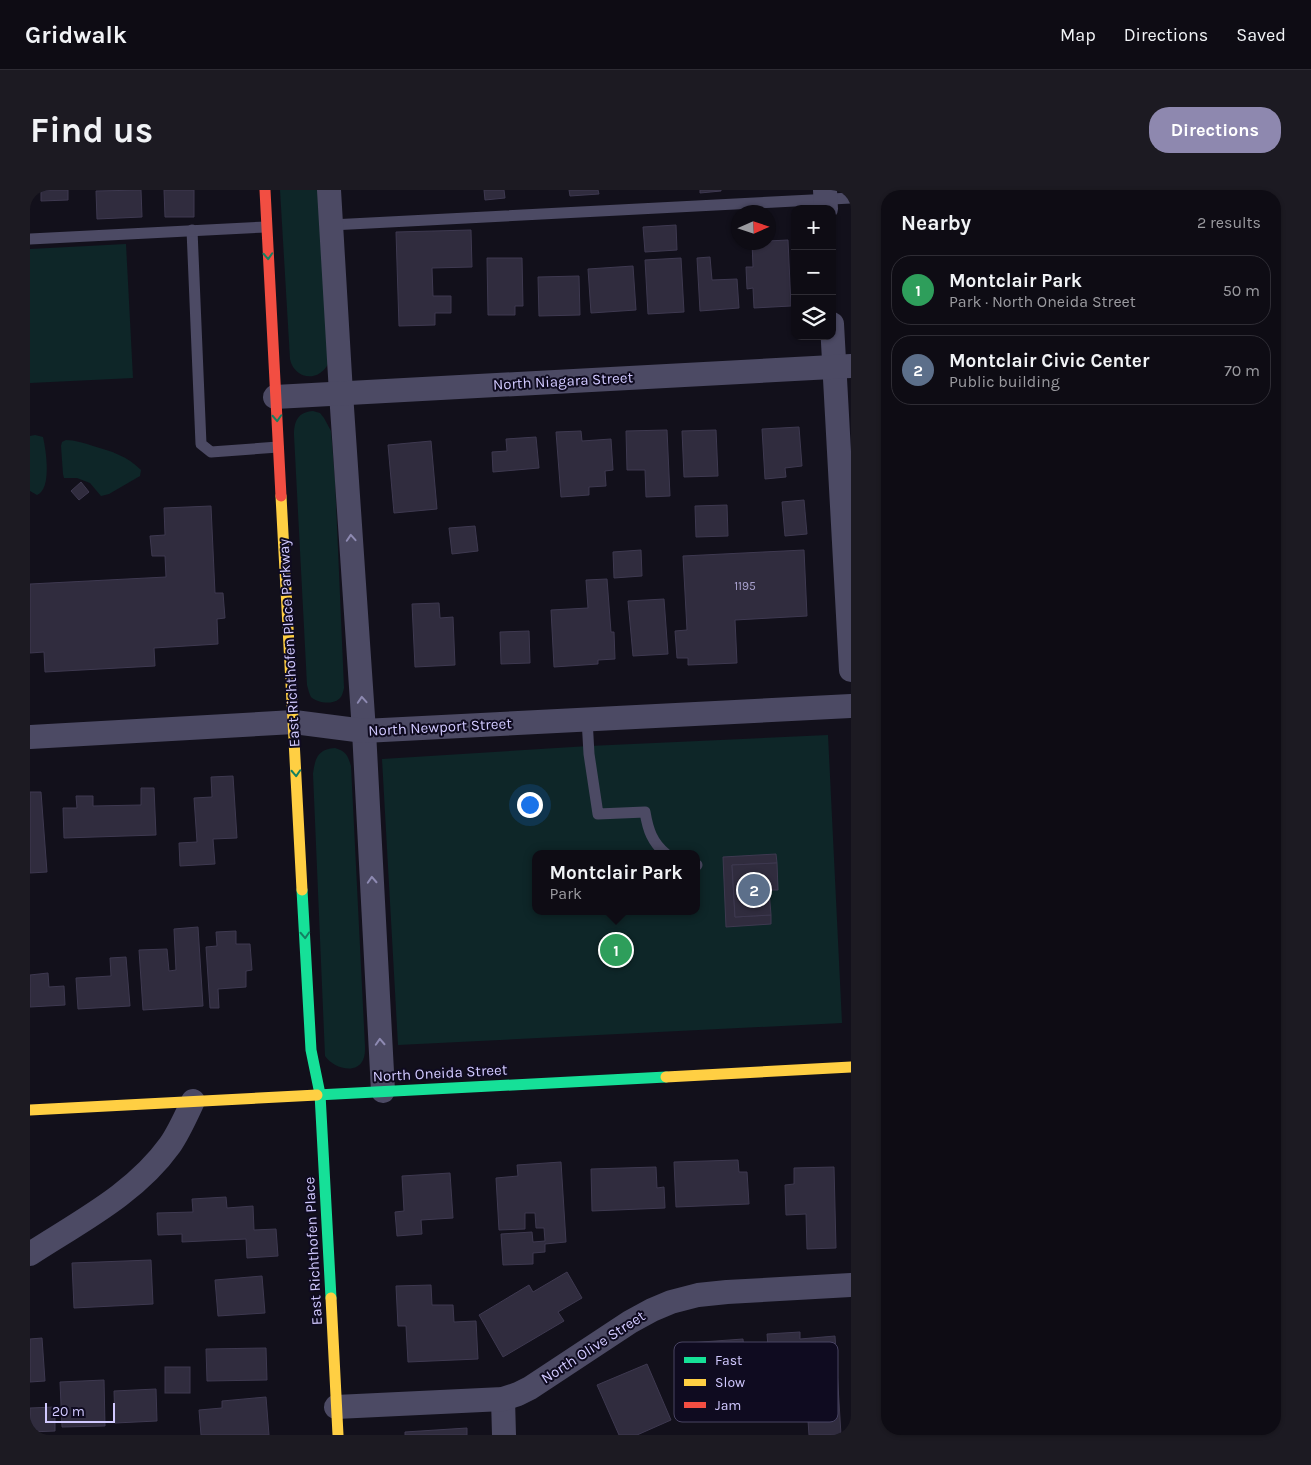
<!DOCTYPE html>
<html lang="en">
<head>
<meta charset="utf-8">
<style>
	:root { --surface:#0e0c14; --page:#1c1a22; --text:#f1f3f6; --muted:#9b9ba0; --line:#2e2c34; --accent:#8e88af }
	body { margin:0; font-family:Karla,sans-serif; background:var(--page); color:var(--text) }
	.controls { position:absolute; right:15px; top:15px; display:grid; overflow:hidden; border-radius:10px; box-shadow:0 1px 4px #0004 }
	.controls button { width:45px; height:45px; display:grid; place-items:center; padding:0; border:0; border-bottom:1px solid var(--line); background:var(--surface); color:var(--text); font:25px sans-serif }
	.compass { position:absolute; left:701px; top:15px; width:45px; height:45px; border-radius:50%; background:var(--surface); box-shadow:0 1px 4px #0004; rotate:87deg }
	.scale { position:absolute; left:15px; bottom:12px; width:70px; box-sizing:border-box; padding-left:5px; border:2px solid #d1c9ff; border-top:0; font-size:14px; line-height:18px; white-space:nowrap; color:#d1c9ff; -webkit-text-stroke:4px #0f0b20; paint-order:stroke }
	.you { position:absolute; left:499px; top:614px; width:18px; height:18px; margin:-12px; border:4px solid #fff; border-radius:50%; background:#1a73e8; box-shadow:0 0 0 8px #1a73e833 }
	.badge { display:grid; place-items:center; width:32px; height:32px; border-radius:50%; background:var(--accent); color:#fff; font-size:16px; font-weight:700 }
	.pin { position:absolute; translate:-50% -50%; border:2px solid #fff; box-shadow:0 1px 5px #0006 }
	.popup { position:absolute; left:502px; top:660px; width:168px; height:65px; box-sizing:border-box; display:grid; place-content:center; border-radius:10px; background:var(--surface); filter:drop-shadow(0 1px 4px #0005); font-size:16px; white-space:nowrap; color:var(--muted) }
	.popup b { font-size:19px; color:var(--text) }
	.popup::after { content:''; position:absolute; left:50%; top:100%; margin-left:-10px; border:10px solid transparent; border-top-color:var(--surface) }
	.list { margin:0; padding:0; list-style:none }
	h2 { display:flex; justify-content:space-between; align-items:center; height:65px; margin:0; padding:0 20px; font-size:21px }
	h2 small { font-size:16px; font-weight:400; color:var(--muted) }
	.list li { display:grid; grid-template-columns:32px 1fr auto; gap:15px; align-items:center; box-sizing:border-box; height:70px; margin:0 10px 10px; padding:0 10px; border:1px solid var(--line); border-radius:20px }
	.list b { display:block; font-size:19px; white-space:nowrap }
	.list p { margin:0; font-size:16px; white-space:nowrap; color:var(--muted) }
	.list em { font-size:16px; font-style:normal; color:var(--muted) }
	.icon { flex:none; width:28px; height:28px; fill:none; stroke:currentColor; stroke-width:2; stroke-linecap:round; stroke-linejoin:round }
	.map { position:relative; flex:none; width:821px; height:1245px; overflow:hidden; border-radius:20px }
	header { display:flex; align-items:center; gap:30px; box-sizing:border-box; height:70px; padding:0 25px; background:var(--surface); border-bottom:1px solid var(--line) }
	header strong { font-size:24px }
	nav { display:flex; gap:28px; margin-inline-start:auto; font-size:18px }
	.intro { display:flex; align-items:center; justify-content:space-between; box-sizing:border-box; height:120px; padding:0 30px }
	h1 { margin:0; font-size:35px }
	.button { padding:12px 22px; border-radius:20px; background:var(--accent); color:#fff; font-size:18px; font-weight:700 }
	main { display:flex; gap:30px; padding:0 30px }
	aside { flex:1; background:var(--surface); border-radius:20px; box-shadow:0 1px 4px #0004 }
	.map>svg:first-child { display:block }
</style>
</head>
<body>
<header>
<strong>Gridwalk</strong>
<nav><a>Map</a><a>Directions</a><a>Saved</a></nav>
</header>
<div class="intro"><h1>Find us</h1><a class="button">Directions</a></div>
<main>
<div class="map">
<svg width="821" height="1245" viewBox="0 0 821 1245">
	<rect width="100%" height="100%" fill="#12101b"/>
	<g fill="#0e2628" fill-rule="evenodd">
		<path d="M250,0H290L298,174C288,193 264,189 260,169Z"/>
		<path d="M96,54L103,188L0,193V59Z"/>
		<path d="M283,221L290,223L294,228L301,241L305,290L314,498C313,502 312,507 309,509C302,515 287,513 281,507C279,504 278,498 277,495L264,245C264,231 268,222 283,221Z"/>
		<path d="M5,245L13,247C16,260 22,299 7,305L0,301V246Z"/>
		<path d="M36,250C45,250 54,253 63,256C81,261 97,266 111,280L110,286L79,304L71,306L60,293L47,288H34L33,284L31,256L32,252Z"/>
		<path d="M798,545L812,833L368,855L352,569L559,556ZM506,664H666V721H506Z"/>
		<path d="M305,558C316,561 318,566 321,576L335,857C335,861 335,866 333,870C326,885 303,878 295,866L283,584C285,568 288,559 305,558Z"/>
	</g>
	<g fill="#302c3e" stroke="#3e3950">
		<path d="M11,0H38V10L11,11Z"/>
		<path d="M111,0L112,27L67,29L66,1Z"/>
		<path d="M134,0H164V27H135Z"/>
		<path d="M454,0H474L475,8L455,10Z"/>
		<path d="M539,0H568L569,4L540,6Z"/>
		<path d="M670,0H691V1L670,3Z"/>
		<path d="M646,35L647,60L615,62L613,37Z"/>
		<path d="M441,40L442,77L402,78L403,106H421V123H405V135L369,136L366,42Z"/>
		<path d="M758,50L761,116L724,118L723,98L717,99L716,77H723L722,52H738V51Z"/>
		<path d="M680,67L682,90L707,89L709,118L670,121L667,68Z"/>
		<path d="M457,68H492L493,116H485V125H458Z"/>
		<path d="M651,68L654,122L618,124L615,70Z"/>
		<path d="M603,76L606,120L561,123L558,79Z"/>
		<path d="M549,86L550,125L509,126L508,87Z"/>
		<path d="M769,237L772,276L755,278L756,287L735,289L732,239Z"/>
		<path d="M637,240L640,306L616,307L615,280H597L596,241Z"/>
		<path d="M686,240L688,286L654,287L652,241Z"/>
		<path d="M551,241L552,251L581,249L583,280L575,281L576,296L559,297V305L531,307L526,242Z"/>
		<path d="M506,247L509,278L463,282L462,262L477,261L476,249Z"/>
		<path d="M401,251L407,319L364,323L358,255Z"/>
		<path d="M51,292L59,302L49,310L41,301Z"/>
		<path d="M774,310L777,344L755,346L752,312Z"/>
		<path d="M697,315L698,346L666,347L665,316Z"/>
		<path d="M181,316L185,403H193L195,428L187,429L188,454L124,458L125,476L15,482L14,462L0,463V394L136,387L135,366H122L120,346L135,345L134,318Z"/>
		<path d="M445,336L448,361L422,364L419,338Z"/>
		<path d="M611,360L612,386L584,388L583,362Z"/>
		<path d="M774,360L777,426L705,430L707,473L658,475V468H647L645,441L657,440L653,366Z"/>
		<path d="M577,389L581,442H584L585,469L568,470V474L524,477L521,420L558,418L556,390Z"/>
		<path d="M634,409L638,464L603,466L598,411Z"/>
		<path d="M409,413L410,428L423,427L425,475L385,477L382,414Z"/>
		<path d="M499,441L500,473L471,474L470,442Z"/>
		<path d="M203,586L207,648L183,649L185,674L150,676L149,653L167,652L164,608L182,607L181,587Z"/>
		<path d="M111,598H124L126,645L34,648L33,618H47L46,606H63V616L111,615Z"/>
		<path d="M0,602H11L17,682L0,683Z"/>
		<path d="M746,664L747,673L702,675L705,727L741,725V734L696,737L693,667Z"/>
		<path d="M747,673L748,700H739L741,725L705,727L702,675Z"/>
		<path d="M168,737L173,816L113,820L109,760L137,759L139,781L146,780L144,739Z"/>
		<path d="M206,741V754H220L222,780L216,781V797L188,799L189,818H180L176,757L187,756L186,742Z"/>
		<path d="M96,767L100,816L48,819L46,788L81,786L80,768Z"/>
		<path d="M18,783L19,797L34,796L35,815L0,817V785Z"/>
		<path d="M708,970L709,982H717L719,1014L646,1017L644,972Z"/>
		<path d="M531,972L536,1052L515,1054V1062L503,1063V1074L473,1075L471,1044L502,1042L503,1052L515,1051L514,1038H506L505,1023H495V1039L469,1040L466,988L488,986L487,975Z"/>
		<path d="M626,977L627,998L634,997L635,1018L562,1021L561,979Z"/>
		<path d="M804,977L806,1058L777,1059L776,1024L756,1025L755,995L764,994V978Z"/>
		<path d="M420,983L423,1028L391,1030L392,1044L367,1046L365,1022L374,1021L372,986Z"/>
		<path d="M196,1007L197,1018L223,1016L224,1040L246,1039L248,1066L217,1068L216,1049L152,1052V1044L128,1045L127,1023L163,1022L162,1009Z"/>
		<path d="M121,1070L123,1114L44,1118L42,1073Z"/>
		<path d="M537,1082L552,1108L528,1122L534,1131L473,1167L449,1125L499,1095L503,1102Z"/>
		<path d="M232,1086L235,1123L188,1126L185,1090Z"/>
		<path d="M401,1095L402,1115H423L424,1132L446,1131L448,1169L378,1172L376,1136H368L366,1096Z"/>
		<path d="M770,1142V1149L805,1146L811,1245H779L775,1187L753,1188L752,1181L740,1182L737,1144Z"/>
		<path d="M12,1148L15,1191L0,1192V1149Z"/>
		<path d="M713,1149L715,1173L704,1174L708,1217L678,1219L676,1195L661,1196L658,1153Z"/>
		<path d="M236,1158L237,1190L177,1191L176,1159Z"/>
		<path d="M617,1174L641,1230L607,1245H589L567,1195Z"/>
		<rect x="135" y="1177" width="25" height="26"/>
		<path d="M74,1190L75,1236L32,1237L30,1192Z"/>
		<path d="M126,1199L127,1231L85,1233L84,1201Z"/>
		<path d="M236,1207L239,1245H171L169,1220L192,1218V1211Z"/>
		<path d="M25,1217V1241L0,1242V1218Z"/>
		<path d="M437,1238V1245H375V1242Z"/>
	</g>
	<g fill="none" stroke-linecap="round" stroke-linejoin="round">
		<g stroke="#4c4a64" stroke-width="11">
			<path d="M301,35L821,8"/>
			<path d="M162,40L171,254L181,262L248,257"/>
			<path d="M0,49L236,37"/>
			<path d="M557,529L559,564L568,624L615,622C618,640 622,652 636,664"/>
			<path d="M666,675H667"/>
		</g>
		<g stroke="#4c4a64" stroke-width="24">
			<path d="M299,0L311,203L334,541L353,901"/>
			<path d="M795,0L796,19"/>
			<path d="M802,134L821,480"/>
			<path d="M245,207L821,176"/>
			<path d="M0,547L264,532L334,541L353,540L821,516"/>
			<path d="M0,1064C49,1032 105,1004 140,955C149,942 156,926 163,911"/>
			<path d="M473,1209L474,1245"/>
			<path d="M306,1217L473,1209L488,1204L500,1198L600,1132L622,1120L641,1112L668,1105L697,1102L821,1095"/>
		</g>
		<g stroke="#16e098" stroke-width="11">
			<path d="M272,700L281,860L290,904L301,1108"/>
			<path d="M287,905L636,887"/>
		</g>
		<g stroke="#ffcf43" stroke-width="11">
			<path d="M251,306L272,700"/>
			<path d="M636,887L821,877"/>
			<path d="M0,920L287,905"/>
			<path d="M301,1108L308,1245"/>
		</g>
		<path stroke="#f24e42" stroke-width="11" d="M235,0L251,306"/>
	</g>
	<defs><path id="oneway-chevron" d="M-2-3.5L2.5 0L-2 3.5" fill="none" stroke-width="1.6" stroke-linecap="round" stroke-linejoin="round" transform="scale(1.25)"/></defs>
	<g stroke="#138062">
		<use href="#oneway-chevron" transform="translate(238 66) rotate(87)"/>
		<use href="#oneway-chevron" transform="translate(247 228) rotate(87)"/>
		<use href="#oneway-chevron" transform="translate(266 583) rotate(87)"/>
		<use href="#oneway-chevron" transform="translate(275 745) rotate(87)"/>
	</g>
	<g stroke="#8e8ab2">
		<use href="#oneway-chevron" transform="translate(321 348) rotate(-94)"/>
		<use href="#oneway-chevron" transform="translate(332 510) rotate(-94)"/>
		<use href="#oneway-chevron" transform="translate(342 690) rotate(-93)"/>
		<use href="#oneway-chevron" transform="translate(350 852) rotate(-93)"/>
	</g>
	<g text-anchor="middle" stroke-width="4" stroke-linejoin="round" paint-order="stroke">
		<g font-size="12" fill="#a9a2cf">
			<text x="715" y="400">1195</text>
		</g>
		<g font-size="15" fill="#d1c9ff" stroke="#0f0b20">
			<text transform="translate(533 191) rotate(-3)" y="5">North Niagara Street</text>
			<text transform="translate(259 453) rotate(-93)" y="5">East Richthofen Place Parkway</text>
			<text transform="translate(410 537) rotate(-3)" y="5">North Newport Street</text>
			<text transform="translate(410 883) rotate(-3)" y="5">North Oneida Street</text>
			<text transform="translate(283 1061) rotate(-93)" y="5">East Richthofen Place</text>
			<text transform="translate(563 1157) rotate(-33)" y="5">North Olive Street</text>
		</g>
	</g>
	<rect x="644" y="1152" width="164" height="80" rx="8" fill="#0f0b20" stroke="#494463" stroke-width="1"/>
	<rect x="654" y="1167" width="22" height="6" fill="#16e098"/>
	<rect x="654" y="1189" width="22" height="7" fill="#ffcf43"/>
	<rect x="654" y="1212" width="22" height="6" fill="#f24e42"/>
	<g font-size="14" fill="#d1c9ff">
		<text x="685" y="1175">Fast</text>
		<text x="685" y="1197">Slow</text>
		<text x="685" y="1220">Jam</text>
	</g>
</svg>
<div class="controls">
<button>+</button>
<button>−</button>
<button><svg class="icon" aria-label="layers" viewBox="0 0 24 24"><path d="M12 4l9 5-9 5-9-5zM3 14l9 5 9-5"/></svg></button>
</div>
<svg class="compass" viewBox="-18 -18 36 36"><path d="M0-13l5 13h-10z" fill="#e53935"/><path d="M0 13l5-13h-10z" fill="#9b9ba0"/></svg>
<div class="scale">20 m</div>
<div class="you"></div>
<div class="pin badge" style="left:586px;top:760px;background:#2e9e5b">1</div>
<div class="popup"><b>Montclair Park</b>Park</div>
<div class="pin badge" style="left:724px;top:700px;background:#5c6f8a">2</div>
</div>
<aside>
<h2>Nearby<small>2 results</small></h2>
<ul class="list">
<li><span class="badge" style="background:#2e9e5b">1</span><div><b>Montclair Park</b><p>Park · North Oneida Street</p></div><em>50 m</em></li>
<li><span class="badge" style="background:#5c6f8a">2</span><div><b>Montclair Civic Center</b><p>Public building</p></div><em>70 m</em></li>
</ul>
</aside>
</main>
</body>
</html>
